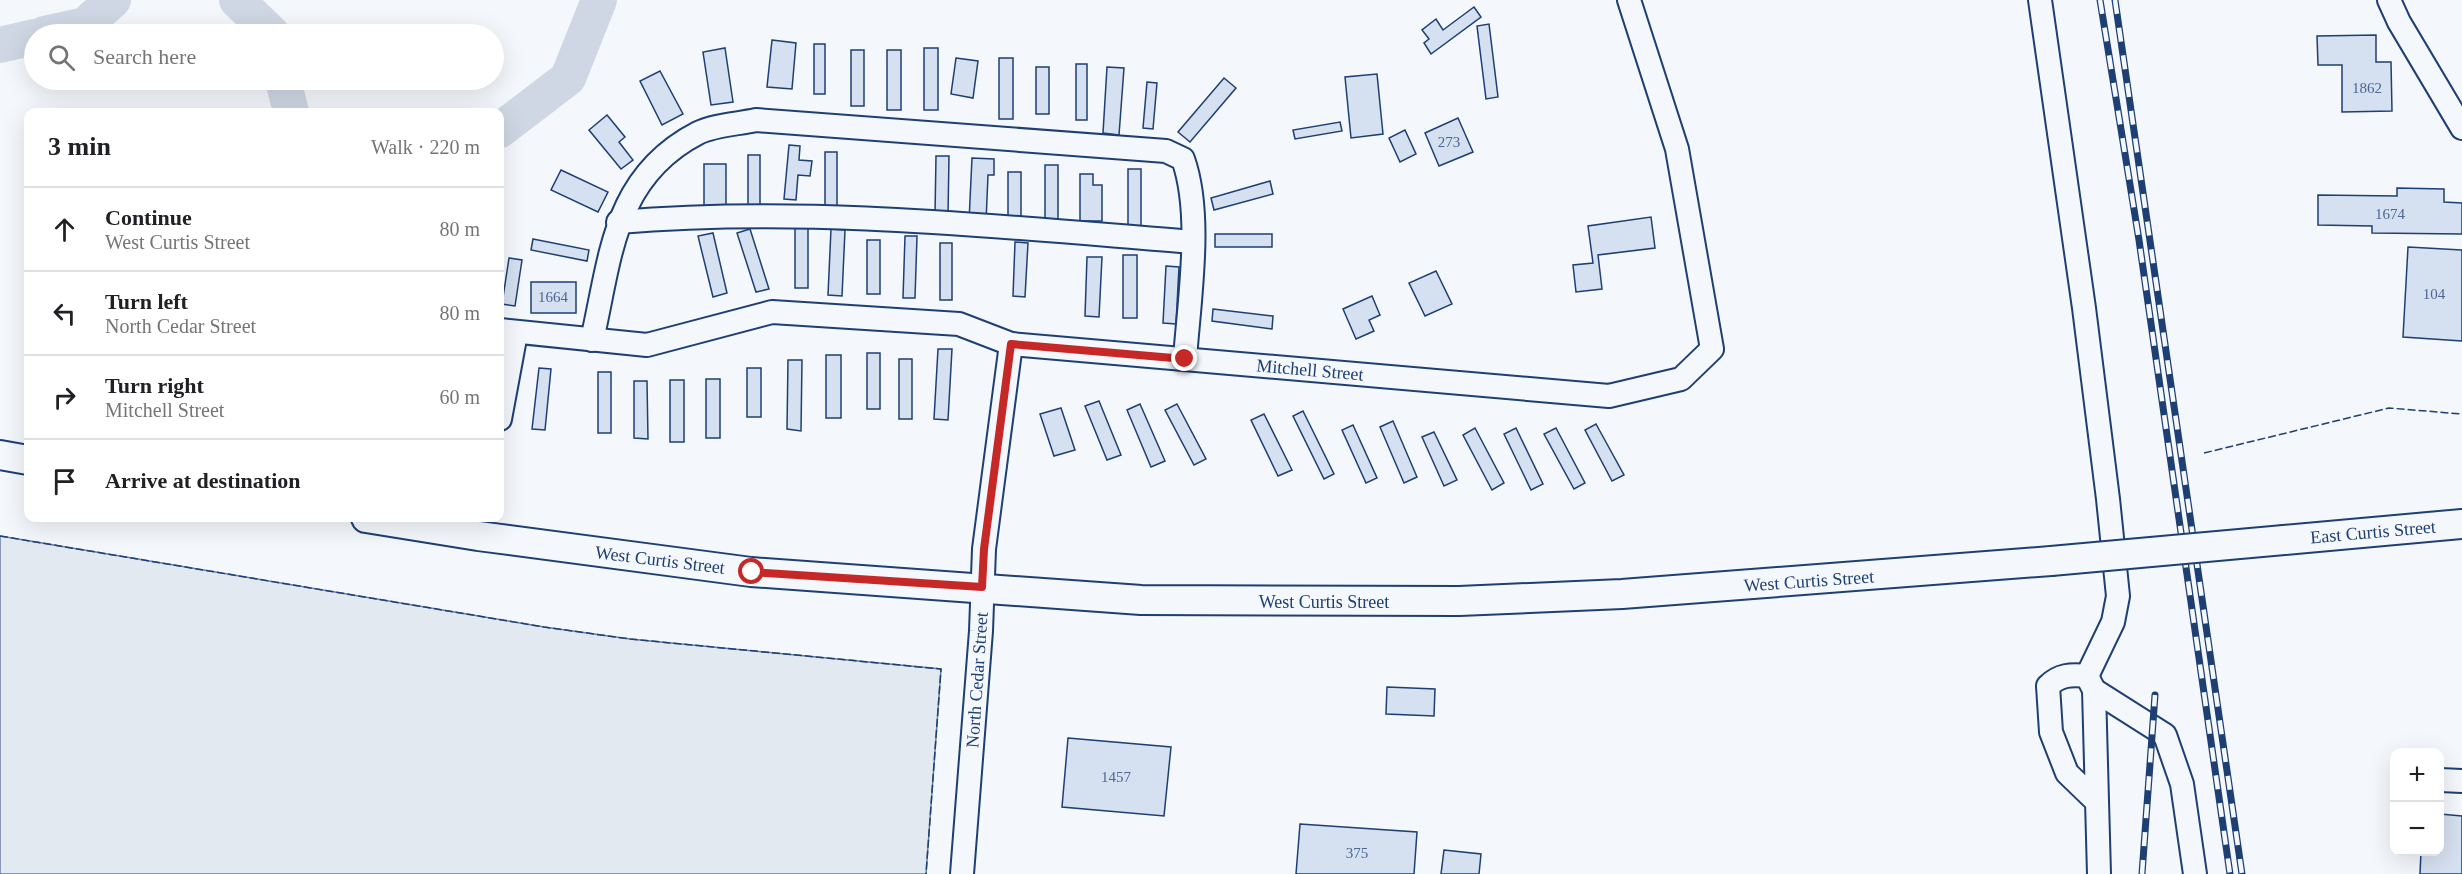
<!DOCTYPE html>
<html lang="en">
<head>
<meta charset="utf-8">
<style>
	:root { --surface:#fff; --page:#f2f2f2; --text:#202124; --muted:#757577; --line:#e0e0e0 }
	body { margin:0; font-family:"Times New Roman",serif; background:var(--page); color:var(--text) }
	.controls { position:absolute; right:18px; bottom:18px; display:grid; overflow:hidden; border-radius:12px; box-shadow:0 6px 24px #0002 }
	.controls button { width:54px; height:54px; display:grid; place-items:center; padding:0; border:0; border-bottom:2px solid var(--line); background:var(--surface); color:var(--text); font:30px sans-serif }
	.stop { position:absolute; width:18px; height:18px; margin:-14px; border:4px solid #c62828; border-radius:50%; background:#fff }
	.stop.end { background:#c62828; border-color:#fff; box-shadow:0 2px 6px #0008 }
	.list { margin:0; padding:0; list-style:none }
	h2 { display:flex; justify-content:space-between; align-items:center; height:78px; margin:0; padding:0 24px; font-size:26px }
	h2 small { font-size:20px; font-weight:400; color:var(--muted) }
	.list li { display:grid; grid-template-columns:39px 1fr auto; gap:18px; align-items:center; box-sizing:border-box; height:84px; padding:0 24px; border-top:2px solid var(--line) }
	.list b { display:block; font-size:22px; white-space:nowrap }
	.list p { margin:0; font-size:20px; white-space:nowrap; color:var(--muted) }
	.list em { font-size:20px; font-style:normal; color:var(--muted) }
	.icon { flex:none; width:33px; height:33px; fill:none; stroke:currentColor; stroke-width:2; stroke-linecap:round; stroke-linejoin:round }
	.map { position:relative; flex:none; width:2462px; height:874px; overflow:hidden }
	.search { position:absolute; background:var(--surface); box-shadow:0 6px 24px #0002; left:24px; top:24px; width:480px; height:66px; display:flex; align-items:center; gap:15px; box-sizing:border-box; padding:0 21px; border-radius:33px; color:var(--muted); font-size:22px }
	.panel { position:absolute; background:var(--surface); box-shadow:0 6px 24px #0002; left:24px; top:108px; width:480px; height:414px; border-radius:12px }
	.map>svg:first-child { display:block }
</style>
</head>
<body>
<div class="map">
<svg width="2462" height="874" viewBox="0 0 2462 874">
	<rect width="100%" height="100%" fill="#f4f7fb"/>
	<path fill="#e3e9f0" stroke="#687fa3" stroke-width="1.5" d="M0,536L544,627L630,639L941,669L926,874H0Z"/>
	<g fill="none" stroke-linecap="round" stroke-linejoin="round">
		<g stroke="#cfd7e4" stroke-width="36">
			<path d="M237,0L272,34"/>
			<path d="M44,34L85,25L113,0"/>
			<path d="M0,45L34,37"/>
			<path d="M283,80L291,112"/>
			<path d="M500,130L568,78L599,0"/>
		</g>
	</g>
	<g fill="#d5e0f0" stroke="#1d3f73" stroke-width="1.5">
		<path d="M1474,7L1481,17L1431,54L1424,43L1429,39L1422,30L1436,19L1443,30Z"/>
		<path d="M1489,24L1498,97L1486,99L1477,26Z"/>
		<path d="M2376,35V62H2391L2392,111L2342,112V65H2318L2317,36Z"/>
		<path d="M772,40L796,43L792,89L767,87Z"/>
		<rect x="814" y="44" width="11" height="50"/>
		<path d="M725,48L733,102L711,105L703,52Z"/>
		<rect x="924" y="48" width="14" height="62"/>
		<rect x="851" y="50" width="13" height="56"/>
		<rect x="887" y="50" width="14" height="60"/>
		<path d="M956,58L978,61L973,98L951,94Z"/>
		<rect x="999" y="58" width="14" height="61"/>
		<rect x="1076" y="64" width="11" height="56"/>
		<rect x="1036" y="67" width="13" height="47"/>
		<path d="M1107,67L1124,68L1119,135L1103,133Z"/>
		<path d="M660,71L683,114L662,125L640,81Z"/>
		<path d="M1377,74L1383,134L1351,138L1345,77Z"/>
		<path d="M1224,78L1236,88L1190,142L1178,132Z"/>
		<path d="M1147,82L1157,83L1153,129L1143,128Z"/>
		<path d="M607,115L625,137L619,142L633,160L621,169L589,130Z"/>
		<path d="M1458,118L1473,152L1439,166L1425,133Z"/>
		<path d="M1340,122L1342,131L1295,139L1293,130Z"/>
		<path d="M1405,130L1416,154L1400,162L1389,138Z"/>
		<path d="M789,145L800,146L799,160L812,161L810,176L798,175L796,200L784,199Z"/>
		<rect x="825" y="152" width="12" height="59"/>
		<rect x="748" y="155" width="12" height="62"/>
		<path d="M936,156H949L948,215H935Z"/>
		<path d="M972,158L994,159V175H988L986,222L969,221Z"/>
		<rect x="704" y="164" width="22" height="45"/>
		<rect x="1045" y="165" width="13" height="57"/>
		<rect x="1128" y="169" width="13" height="61"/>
		<path d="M561,170L608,192L598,212L551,190Z"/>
		<rect x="1008" y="172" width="13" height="49"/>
		<path d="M1080,174H1093V185H1102V221H1080Z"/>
		<path d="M1270,181L1273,194L1214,210L1211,198Z"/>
		<path d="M2397,188L2444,189V202L2462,203V234L2372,233V226L2318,225V195L2397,196Z"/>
		<path d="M1651,217L1655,248L1598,255L1602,289L1576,292L1573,265L1593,263L1588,226Z"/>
		<rect x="795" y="224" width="13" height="64"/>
		<path d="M750,229L769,289L756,292L737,233Z"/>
		<path d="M831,229L845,230L842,296L828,295Z"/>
		<path d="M713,233L727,293L713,297L698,236Z"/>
		<rect x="1215" y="234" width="57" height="13"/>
		<path d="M905,236H917L915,298H903Z"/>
		<path d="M533,239L589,250L587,261L531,250Z"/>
		<rect x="867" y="240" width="13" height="54"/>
		<path d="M1015,242L1028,243L1025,297L1013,296Z"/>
		<rect x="940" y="243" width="12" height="57"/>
		<path d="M2408,247L2462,250V341L2403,337Z"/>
		<rect x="1123" y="255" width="14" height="63"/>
		<path d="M1087,257H1102L1099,317L1085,316Z"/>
		<path d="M509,258L522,260L515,306L502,304Z"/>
		<path d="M1166,266L1179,267L1176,324L1163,323Z"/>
		<path d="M1436,271L1452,304L1425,316L1409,283Z"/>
		<rect x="531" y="282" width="45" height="31"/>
		<path d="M1372,296L1380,315L1369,320L1374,331L1356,339L1343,309Z"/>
		<path d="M1213,309L1273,316L1272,329L1212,321Z"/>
		<path d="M938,349H952L948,420L934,419Z"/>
		<rect x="867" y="353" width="13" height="56"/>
		<rect x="826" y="355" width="15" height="63"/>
		<rect x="899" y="359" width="13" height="60"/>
		<path d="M788,360H802L801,431L787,429Z"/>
		<path d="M539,368L551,369L545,430L532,429Z"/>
		<rect x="747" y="368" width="14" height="49"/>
		<rect x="598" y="372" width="13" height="61"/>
		<rect x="706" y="379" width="14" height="59"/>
		<rect x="670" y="380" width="14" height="62"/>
		<path d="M634,381H647L648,439L634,438Z"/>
		<path d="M1099,401L1121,455L1107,460L1085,406Z"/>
		<path d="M1140,404L1165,461L1151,467L1127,410Z"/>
		<path d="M1177,404L1206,459L1194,465L1165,410Z"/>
		<path d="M1061,408L1075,450L1054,456L1040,414Z"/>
		<path d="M1303,411L1334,474L1324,479L1293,416Z"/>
		<path d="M1264,414L1292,470L1278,476L1251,420Z"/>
		<path d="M1393,421L1417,477L1404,483L1380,427Z"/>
		<path d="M1596,424L1624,475L1612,481L1585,430Z"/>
		<path d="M1353,425L1377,478L1366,483L1342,430Z"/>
		<path d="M1475,428L1504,483L1492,490L1463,435Z"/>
		<path d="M1516,428L1543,484L1531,490L1504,434Z"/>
		<path d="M1556,428L1585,483L1574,489L1544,434Z"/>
		<path d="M1434,432L1457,480L1444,486L1422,437Z"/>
		<path d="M1387,687L1435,689L1434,716L1386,714Z"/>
		<path d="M1068,738L1171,747L1164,816L1062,807Z"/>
		<path d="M2440,814L2462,816V874H2420L2421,852H2440Z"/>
		<path d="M1300,824L1417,832L1414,874H1296Z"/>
		<path d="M1444,850L1481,854L1479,874H1441Z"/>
	</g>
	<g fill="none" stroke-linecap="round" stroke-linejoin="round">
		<defs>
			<g id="minor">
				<path d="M2040,0L2084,308L2108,499L2118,596L2113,622L2087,676"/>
				<path d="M2389,0L2399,22L2462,128"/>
				<path d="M618,222C810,206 1002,227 1193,242"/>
				<path d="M500,330L647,345L772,312L959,324L1011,344L1609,396L1681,379L1712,349L1677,149L1629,0"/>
				<path d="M592,340C611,257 613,177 698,133C714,125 738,124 756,120L1166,151L1183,159C1203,215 1189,300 1185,359"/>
				<path d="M500,419L516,333"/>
				<path d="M2094,690L2165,735L2182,784L2195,874"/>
				<path d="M2440,780L2462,781"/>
				<path d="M2097,802L2067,773L2051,732L2048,686C2059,675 2071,674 2087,676L2094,690L2099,874"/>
				<path d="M962,874L981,631L984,549L1011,344"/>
			</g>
			<g id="major">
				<path d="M0,455L28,460"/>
				<path d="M366,518L478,536L751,572L1141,600L1459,601L1622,594L2051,561"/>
				<path d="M2284,540L2462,524"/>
			</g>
		</defs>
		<use href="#minor" stroke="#1d3f73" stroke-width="26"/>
		<use href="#major" stroke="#1d3f73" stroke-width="32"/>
		<use href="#minor" stroke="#f4f7fb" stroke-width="22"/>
		<use href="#major" stroke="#f4f7fb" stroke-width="28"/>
		<defs>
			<g id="rail">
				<path d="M2100,0L2139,240L2230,874"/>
				<path d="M2115,0L2242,874"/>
				<path d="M2142,874L2155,695"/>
			</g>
		</defs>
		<use href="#rail" stroke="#1d3f73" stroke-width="7"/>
		<use href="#rail" stroke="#f4f7fb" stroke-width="4.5" stroke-dasharray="14" stroke-linecap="butt"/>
		<defs>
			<path id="major-bridge" d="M2051,561L2284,540"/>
		</defs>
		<use href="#major-bridge" stroke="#1d3f73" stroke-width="32" stroke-linecap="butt"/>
		<use href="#major-bridge" stroke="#f4f7fb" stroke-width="28"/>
		<g stroke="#1d3f73" stroke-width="1.5" stroke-dasharray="8 3" stroke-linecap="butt">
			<path d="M2204,453L2389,408L2462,414"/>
			<path d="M0,536L544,627L630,639L941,669L926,874"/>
		</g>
	</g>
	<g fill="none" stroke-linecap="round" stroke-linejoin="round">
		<path stroke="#c62828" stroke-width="8" d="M752,572L982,587L984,549L1011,344L1185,359"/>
	</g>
	<g text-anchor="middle" stroke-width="4.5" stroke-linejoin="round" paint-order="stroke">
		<g font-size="15" fill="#4b6792">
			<text x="2367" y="93">1862</text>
			<text x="1449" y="147">273</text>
			<text x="2390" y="219">1674</text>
			<text x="2434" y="299">104</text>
			<text x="553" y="302">1664</text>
			<text x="1116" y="782">1457</text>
			<text x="1357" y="858">375</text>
		</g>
		<g font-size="18" fill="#1d3f73" stroke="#f4f7fb">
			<text transform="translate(1310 370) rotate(5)" y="6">Mitchell Street</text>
			<text transform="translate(2373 532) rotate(-5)" y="6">East Curtis Street</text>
			<text transform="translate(660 560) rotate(7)" y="6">West Curtis Street</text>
			<text transform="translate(1809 581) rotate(-4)" y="6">West Curtis Street</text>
			<text x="1324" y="608">West Curtis Street</text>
			<text transform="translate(977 680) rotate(-86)" y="6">North Cedar Street</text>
		</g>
	</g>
</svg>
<div class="controls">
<button>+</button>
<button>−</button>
</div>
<div class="stop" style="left:752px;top:572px"></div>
<div class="stop end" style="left:1185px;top:359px"></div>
<div class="search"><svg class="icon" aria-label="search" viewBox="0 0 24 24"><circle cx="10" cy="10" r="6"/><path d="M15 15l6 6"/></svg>Search here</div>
<section class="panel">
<h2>3 min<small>Walk · 220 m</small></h2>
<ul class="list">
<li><svg class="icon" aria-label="ahead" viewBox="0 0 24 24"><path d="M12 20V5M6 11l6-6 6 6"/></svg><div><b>Continue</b><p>West Curtis Street</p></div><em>80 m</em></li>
<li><svg class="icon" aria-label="left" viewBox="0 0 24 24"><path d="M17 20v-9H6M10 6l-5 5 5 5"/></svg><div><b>Turn left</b><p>North Cedar Street</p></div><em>80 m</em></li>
<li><svg class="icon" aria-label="right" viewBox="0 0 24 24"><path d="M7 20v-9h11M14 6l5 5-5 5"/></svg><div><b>Turn right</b><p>Mitchell Street</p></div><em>60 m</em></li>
<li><svg class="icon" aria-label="arrive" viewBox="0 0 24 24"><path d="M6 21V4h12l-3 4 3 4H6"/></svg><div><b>Arrive at destination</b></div></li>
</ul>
</section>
</div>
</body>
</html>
